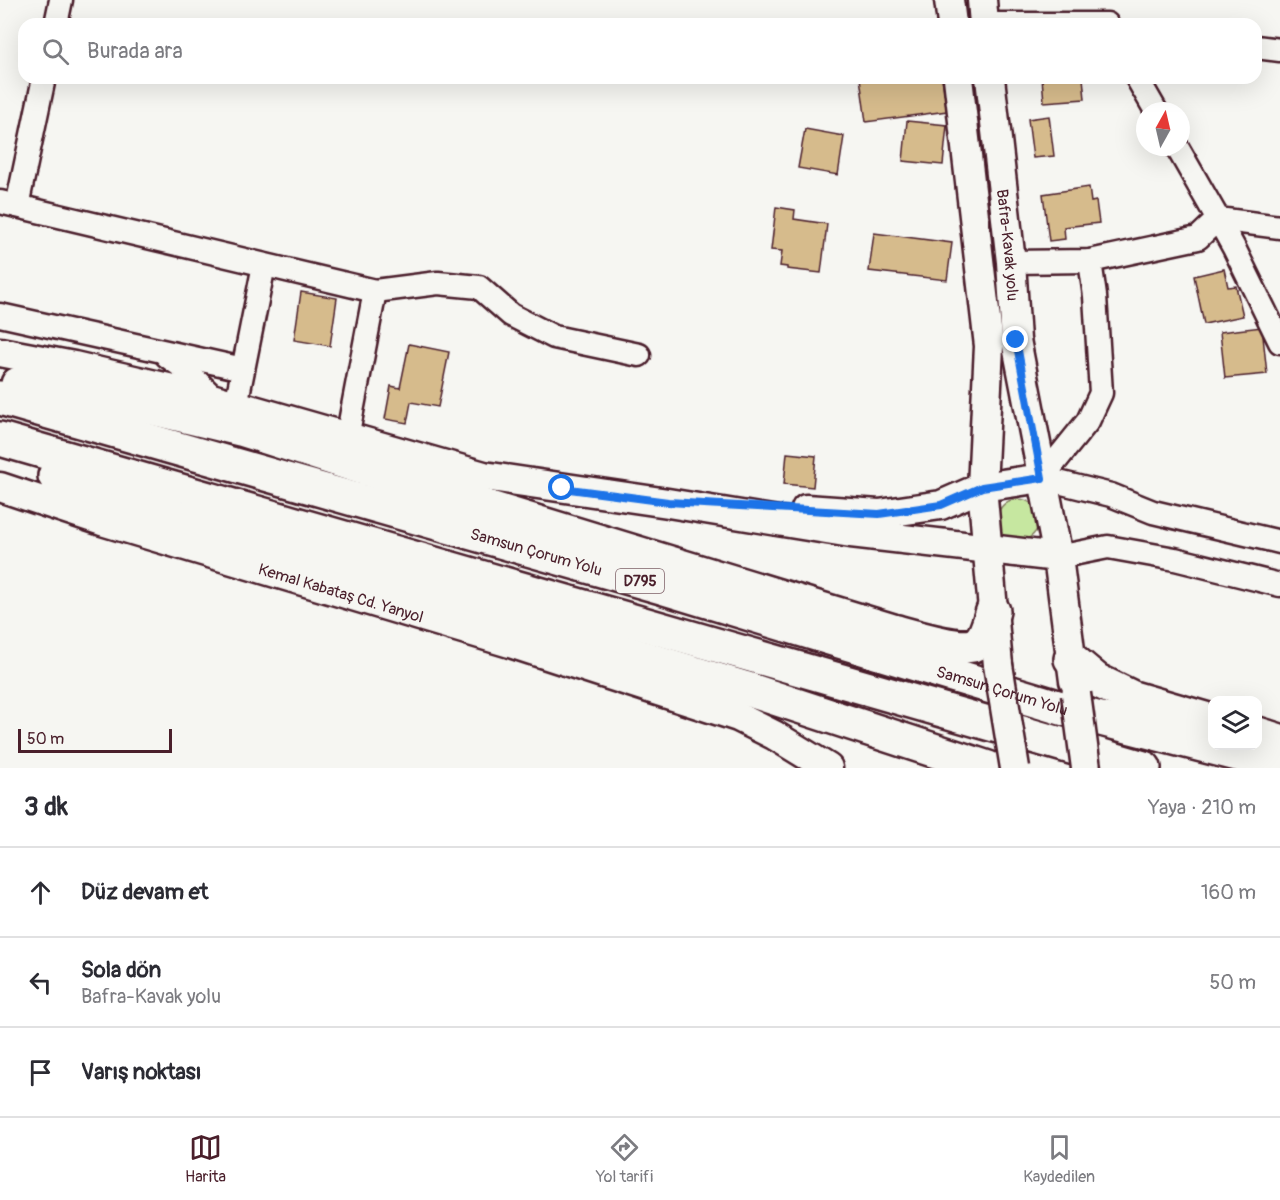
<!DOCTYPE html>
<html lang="tr">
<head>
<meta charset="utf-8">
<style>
	:root { --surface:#fff; --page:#f2f2f3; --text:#2b2b33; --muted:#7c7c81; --line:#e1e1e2; --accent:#4a1f2b }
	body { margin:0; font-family:Pangolin,sans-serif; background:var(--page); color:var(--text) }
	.controls { position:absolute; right:18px; bottom:18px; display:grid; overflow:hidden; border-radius:12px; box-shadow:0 6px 24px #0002 }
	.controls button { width:54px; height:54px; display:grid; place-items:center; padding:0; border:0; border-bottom:2px solid var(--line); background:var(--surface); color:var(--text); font:30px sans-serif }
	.compass { position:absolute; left:1136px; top:102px; width:54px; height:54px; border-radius:50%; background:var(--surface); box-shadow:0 6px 24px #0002; rotate:8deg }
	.scale { position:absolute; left:18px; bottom:15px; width:154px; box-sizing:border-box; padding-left:6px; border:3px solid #4a1f2b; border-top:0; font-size:16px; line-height:21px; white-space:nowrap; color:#4a1f2b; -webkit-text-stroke:4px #f6f6f2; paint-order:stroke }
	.stop { position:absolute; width:18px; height:18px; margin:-14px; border:4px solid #1a73e8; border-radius:50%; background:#fff }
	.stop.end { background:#1a73e8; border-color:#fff; box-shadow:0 2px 6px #0008 }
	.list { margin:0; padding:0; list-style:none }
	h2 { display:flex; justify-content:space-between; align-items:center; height:78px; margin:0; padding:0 24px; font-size:26px }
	h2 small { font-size:20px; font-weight:400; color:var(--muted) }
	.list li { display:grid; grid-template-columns:39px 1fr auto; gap:18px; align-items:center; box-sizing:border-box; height:90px; padding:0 24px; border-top:2px solid var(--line) }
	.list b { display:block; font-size:22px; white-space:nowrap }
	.list p { margin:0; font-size:20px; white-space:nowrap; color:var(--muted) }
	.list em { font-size:20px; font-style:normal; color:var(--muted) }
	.icon { flex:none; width:33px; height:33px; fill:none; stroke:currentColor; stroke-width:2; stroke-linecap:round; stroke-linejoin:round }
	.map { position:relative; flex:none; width:1280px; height:768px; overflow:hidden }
	.search { position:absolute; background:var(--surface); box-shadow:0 6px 24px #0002; left:18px; right:18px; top:18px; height:66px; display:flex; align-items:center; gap:15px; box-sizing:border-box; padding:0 21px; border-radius:18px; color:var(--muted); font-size:22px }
	.sheet { height:348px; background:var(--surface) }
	nav { display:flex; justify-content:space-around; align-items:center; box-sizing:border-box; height:84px; border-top:2px solid var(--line); background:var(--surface); font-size:16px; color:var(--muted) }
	nav a { display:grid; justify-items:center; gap:3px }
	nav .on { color:var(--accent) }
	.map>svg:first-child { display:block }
</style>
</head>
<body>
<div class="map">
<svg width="1280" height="768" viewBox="0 0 1280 768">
	<rect width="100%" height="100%" fill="#f6f6f2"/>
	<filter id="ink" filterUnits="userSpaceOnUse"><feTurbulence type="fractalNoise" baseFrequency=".0167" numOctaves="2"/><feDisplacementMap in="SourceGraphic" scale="12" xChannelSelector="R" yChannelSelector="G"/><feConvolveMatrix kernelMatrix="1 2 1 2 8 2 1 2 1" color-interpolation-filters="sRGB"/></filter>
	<g filter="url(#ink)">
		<circle fill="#c6e7a0" stroke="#888366" stroke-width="1.5" cx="1018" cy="520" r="21"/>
		<g fill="#d6bb8c" stroke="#4a1f2b" stroke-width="1.5">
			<path d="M860,78H942L947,111L866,122Z"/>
			<path d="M1042,78H1083L1085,99L1044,102Z"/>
			<path d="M1049,116L1054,156L1033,158L1028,119Z"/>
			<path d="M907,121L947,125L943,165L903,161Z"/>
			<path d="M805,129L844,136L838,175L798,168Z"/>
			<path d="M1089,187L1091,202L1096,201L1099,223L1064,227L1065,239L1049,241L1043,194Z"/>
			<path d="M776,207L795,210L794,219L827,224L821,273L787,269V267L780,266L782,251L771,250Z"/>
			<path d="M874,233L952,243L947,280L869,271Z"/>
			<path d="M1224,269L1228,287L1236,286L1243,316L1204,324L1194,276Z"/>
			<path d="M301,292L337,298L330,346L294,340Z"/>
			<path d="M1262,327L1267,374L1225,378L1220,332Z"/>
			<path d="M409,344L449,352L438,407L411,402L407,423L385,419L391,386L400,388Z"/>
			<path d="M787,453L816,456L813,487L784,484Z"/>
		</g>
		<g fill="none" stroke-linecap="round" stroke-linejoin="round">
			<defs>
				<g id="minor">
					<path d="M56,24L61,0"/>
					<path d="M984,24H1107"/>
					<path d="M1256,47L1280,50"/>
					<path d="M1137,78L1156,111"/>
					<path d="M1177,147L1218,219L1280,227"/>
					<path d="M0,202L375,291L438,283L479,287L511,315L554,337L639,355"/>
					<path d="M17,206L44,78"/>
					<path d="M1090,261L1095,296L1101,393L1088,421L1042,478L1111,495L1153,512L1280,542"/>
					<path d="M1011,262L1090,261L1198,238L1218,219L1234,248L1280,342"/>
					<path d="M0,315L243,369"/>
					<path d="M167,356L185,369L215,399"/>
					<path d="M236,405L264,265"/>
					<path d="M347,438L375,291"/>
					<path d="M1058,557L1108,547L1175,559L1280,585"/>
				</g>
				<g id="major">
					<path d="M949,0L952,24"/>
					<path d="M982,0L984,24"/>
					<path d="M958,78L989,346L982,487L998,665"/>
					<path id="s1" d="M990,78L1011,262L1016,340L1058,557L1074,681"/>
					<path d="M0,352L74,366L215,399L484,476L668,503L851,533L1058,557"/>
					<path id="s2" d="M0,487L102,521L510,643L738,717L774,735L828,768"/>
					<path d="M806,509L879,514L941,505L982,487L1042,478"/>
				</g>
				<g id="highway">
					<path d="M18,384L148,407L244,430L470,502L893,631C909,635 962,652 976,644C986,638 989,622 993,611"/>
					<path id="s3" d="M0,398L661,587L1081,714L1280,765"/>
					<path d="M0,439L1144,768"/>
					<path d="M55,476L125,501L314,559L744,688L988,768"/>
					<path d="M1071,659L1096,680L1133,698L1212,721"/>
					<path d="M1258,734L1280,741"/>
				</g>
			</defs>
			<use href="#minor" stroke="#4a1f2b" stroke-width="27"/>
			<use href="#major" stroke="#4a1f2b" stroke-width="33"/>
			<use href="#highway" stroke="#4a1f2b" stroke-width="38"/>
			<use href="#minor" stroke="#f6f6f2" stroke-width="22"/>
			<use href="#major" stroke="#f6f6f2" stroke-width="28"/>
			<use href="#highway" stroke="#f6f6f2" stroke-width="33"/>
			<defs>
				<g id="major-bridge">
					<path d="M998,665L1015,768"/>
					<path d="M1076,694L1086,768"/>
				</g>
			</defs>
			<use href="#major-bridge" stroke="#4a1f2b" stroke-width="33" stroke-linecap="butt"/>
			<use href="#major-bridge" stroke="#f6f6f2" stroke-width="28"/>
		</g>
	</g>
	<g fill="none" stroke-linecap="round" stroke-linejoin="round" filter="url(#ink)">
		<path stroke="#1a73e8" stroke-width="8" d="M562,488L668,502L879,514L941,505L982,487L1042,478L1016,340"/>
	</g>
	<g text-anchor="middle" stroke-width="5" stroke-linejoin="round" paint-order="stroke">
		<rect fill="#f6f6f2" stroke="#7e6067" stroke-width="1.5" x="616" y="569" width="48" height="24" rx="4.5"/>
		<g font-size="15" font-weight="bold" fill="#4a1f2b">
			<text x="640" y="586">D795</text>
		</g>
		<g font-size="16" fill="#4a1f2b" stroke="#f6f6f2">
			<text dy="6" stroke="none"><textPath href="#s1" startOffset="168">Bafra-Kavak yolu</textPath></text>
			<text dy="6" stroke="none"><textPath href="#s3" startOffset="558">Samsun Çorum Yolu</textPath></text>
			<text dy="6" stroke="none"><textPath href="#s2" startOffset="357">Kemal Kabataş Cd. Yanyol</textPath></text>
			<text dy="6" stroke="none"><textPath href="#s3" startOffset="1044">Samsun Çorum Yolu</textPath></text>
		</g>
	</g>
</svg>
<div class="controls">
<button><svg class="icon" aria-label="layers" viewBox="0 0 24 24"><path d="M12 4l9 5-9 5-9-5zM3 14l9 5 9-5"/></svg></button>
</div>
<svg class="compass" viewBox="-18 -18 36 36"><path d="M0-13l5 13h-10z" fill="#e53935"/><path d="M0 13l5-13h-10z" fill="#7c7c81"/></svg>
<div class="scale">50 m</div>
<div class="stop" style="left:562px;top:488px"></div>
<div class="stop end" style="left:1016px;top:340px"></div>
<div class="search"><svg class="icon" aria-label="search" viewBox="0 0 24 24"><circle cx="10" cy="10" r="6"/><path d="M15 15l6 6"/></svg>Burada ara</div>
</div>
<section class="sheet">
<h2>3 dk<small>Yaya · 210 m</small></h2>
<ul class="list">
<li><svg class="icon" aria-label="ahead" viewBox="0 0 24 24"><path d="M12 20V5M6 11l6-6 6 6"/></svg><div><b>Düz devam et</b></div><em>160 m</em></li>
<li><svg class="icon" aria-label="left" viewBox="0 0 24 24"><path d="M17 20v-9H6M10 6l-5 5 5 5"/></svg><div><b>Sola dön</b><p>Bafra-Kavak yolu</p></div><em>50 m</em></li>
<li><svg class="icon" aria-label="arrive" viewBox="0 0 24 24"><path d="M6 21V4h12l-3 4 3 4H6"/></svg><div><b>Varış noktası</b></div></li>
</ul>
</section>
<nav>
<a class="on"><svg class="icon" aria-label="map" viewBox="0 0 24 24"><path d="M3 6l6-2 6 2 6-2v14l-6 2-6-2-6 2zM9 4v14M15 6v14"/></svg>Harita</a>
<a><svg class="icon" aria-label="directions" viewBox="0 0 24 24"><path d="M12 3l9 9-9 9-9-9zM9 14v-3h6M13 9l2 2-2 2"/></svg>Yol tarifi</a>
<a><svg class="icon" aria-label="saved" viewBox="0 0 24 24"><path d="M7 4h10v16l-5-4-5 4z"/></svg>Kaydedilen</a>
</nav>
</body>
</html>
